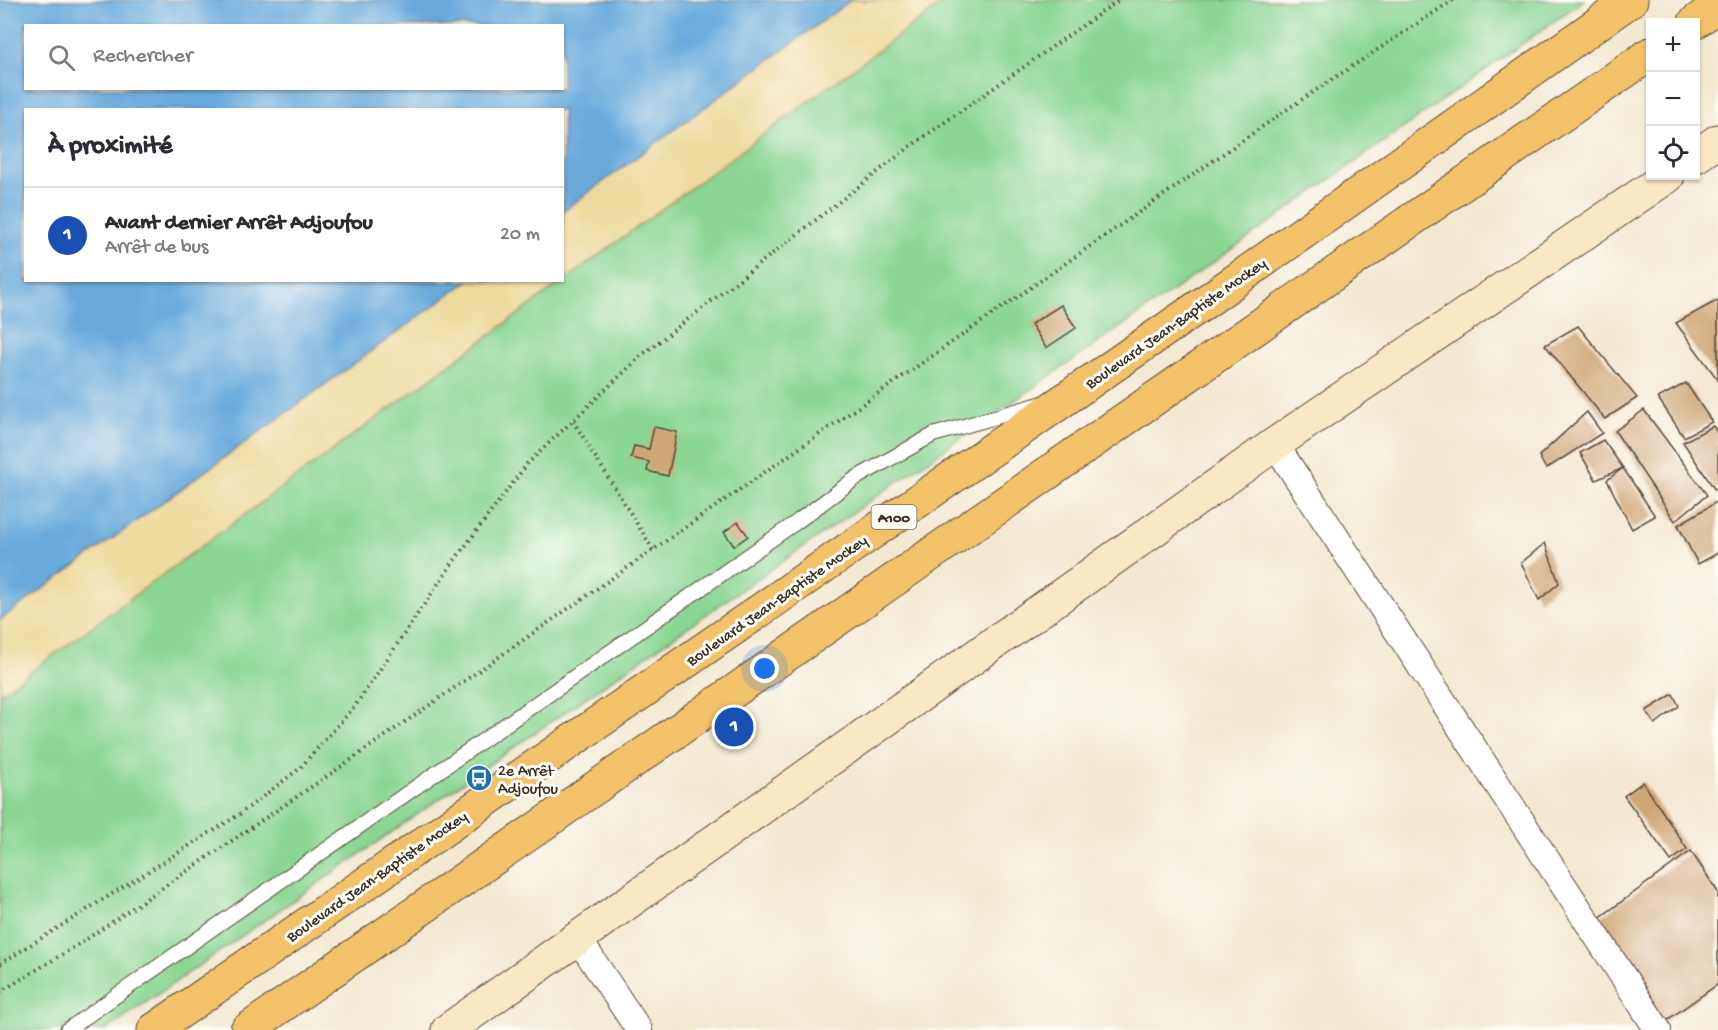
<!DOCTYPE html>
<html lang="fr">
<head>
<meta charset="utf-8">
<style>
	:root { --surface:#fff; --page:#f2f2f3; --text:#2b2b33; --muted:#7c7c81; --line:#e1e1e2; --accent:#1f6fb2 }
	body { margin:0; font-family:"Gochi Hand",sans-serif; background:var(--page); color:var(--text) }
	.controls { position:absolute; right:18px; top:18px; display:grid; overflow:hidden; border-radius:0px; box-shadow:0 2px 4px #0004 }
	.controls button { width:54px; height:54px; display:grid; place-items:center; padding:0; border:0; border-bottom:2px solid var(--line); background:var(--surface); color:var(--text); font:30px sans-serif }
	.you { position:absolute; left:765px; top:669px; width:21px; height:21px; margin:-15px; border:4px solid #fff; border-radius:50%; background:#1a73e8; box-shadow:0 0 0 9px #1a73e833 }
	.badge { display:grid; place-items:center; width:39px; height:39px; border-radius:50%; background:var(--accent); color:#fff; font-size:20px; font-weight:700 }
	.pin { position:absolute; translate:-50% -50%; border:3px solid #fff; box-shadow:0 2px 6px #0006 }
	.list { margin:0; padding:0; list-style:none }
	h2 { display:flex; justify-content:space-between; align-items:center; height:78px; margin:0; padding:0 24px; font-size:26px }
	h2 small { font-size:20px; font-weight:400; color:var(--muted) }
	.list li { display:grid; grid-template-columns:39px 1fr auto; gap:18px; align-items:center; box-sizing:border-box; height:96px; padding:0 24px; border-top:2px solid var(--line) }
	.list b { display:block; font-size:22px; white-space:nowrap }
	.list p { margin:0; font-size:20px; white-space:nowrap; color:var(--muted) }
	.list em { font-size:20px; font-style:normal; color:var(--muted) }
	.icon { flex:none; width:33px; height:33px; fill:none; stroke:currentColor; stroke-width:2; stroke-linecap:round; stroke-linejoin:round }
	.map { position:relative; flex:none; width:1718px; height:1030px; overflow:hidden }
	.search { position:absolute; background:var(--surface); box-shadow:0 2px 4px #0004; left:24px; top:24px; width:540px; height:66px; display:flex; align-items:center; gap:15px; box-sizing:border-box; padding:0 21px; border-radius:0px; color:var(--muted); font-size:22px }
	.panel { position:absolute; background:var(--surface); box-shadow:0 2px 4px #0004; left:24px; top:108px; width:540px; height:174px; border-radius:0px }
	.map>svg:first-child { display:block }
</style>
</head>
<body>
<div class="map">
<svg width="1718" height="1030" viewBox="0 0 1718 1030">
	<rect width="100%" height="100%" fill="#fdfcf7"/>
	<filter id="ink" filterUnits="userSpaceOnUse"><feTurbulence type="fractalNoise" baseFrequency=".0167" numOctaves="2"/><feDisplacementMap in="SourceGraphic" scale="12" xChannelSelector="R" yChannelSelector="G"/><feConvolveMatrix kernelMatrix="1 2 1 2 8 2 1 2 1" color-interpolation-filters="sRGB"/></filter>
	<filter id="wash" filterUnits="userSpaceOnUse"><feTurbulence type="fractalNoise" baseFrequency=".008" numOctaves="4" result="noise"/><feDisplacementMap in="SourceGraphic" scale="24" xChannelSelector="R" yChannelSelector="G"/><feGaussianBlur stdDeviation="1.35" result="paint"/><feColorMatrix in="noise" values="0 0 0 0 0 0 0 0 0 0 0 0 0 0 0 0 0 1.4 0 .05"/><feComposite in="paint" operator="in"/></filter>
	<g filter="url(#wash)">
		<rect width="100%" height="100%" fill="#f3e8d0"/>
		<path fill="#8bd693" stroke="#638058" stroke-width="1.5" d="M947,0H1584L1190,279L106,1030H0V694Z"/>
		<path fill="#eeda9e" stroke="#94825e" stroke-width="1.5" d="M851,0H947L0,694V620L468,281L562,280L563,211Z"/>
		<path fill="#67a9db" stroke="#516a7c" stroke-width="1.5" fill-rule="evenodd" d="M0,0H851L563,211L562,110H26V280L468,281L0,620ZM26,26H562V88H26Z"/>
		<g id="blocks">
			<g fill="#cfa676">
				<path d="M1718,300V380L1676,323Z"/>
				<path d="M1061,305L1076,328L1046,348L1031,324Z"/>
				<path d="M1578,326L1637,398L1605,419L1545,345Z"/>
				<path d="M1686,383L1712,422L1684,437L1658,398Z"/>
				<path d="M1644,410L1707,495L1675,521L1615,431Z"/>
				<path d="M1587,412L1602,433L1546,469L1539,456Z"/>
				<path d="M1713,426L1718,434V487L1715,490L1683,442Z"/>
				<path d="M654,427L677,432L668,476L647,471L649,462L631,458L634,446L649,449Z"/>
				<path d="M1603,440L1623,468L1596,480L1580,453Z"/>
				<path d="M1623,468L1655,516L1632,529L1607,480Z"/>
				<path d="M1718,501V553L1698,564L1678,525Z"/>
				<path d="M738,522L748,536L734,546L724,532Z"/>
				<path d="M1545,543L1559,583L1539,600L1521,563Z"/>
				<path d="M1673,694L1679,706L1655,724L1646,711Z"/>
				<path d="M1643,782L1687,849L1671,861L1624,796Z"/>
				<path d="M1691,851L1718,892V984L1660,1025L1591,924Z"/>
			</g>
		</g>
	</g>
	<g filter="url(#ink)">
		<use href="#blocks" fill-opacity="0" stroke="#574639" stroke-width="1.5"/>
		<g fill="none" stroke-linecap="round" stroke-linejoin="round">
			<defs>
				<path id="lane" d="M67,1030L798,521L856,478L933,435L1040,404"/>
				<g id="street">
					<path d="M1275,444L1658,1030"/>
					<path d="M577,937L639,1030"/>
				</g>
				<g id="secondary">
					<path d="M1696,156L1718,141"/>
					<path d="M448,1030L1275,444L1668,176"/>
				</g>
				<g id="highway">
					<path d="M1695,22L1718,6"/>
					<path d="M154,1030L1201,305L1631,0"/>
					<path d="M247,1030L1650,54"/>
				</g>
			</defs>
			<use href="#lane" stroke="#574639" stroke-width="16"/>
			<use href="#street" stroke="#574639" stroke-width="28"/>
			<use href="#secondary" stroke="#574639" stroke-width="35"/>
			<use href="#highway" stroke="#574639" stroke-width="35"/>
			<g stroke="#574639" stroke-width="4" stroke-dasharray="1.5 4.5" stroke-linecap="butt">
				<path d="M573,421L654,551"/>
				<path d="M0,964L240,814L299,769L355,706L451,565L527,464L642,355L911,146L1119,0"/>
				<path d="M0,992L81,943L326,777L1292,106L1453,0"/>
			</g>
			<use href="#lane" stroke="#fff" stroke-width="14"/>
			<use href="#street" stroke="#fff" stroke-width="26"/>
			<use href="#secondary" stroke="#fae7c3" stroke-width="33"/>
			<use href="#highway" stroke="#f2c26a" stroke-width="33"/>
		</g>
	</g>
	<defs>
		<symbol id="bus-disc" viewBox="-11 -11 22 22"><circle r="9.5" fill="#1f6fb2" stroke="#fdfcf7"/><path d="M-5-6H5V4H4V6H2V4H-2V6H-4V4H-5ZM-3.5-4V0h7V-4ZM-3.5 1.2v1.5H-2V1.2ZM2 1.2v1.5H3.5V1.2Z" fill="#fff"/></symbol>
	</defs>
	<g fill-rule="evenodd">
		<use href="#bus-disc" x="464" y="763" width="30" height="30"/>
	</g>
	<g text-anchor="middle" stroke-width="6" stroke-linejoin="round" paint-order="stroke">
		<rect fill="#fdfcf7" stroke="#75695f" stroke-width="1.5" x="871.5" y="505" width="45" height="24" rx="4.5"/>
		<g font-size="15" font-weight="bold" fill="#3b2a1e">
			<text x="894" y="522">A100</text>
		</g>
		<g font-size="16" fill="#3b2a1e" stroke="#fdfcf7">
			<text transform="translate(1175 322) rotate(-35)" y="6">Boulevard Jean-Baptiste Mockey</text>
			<text transform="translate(776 599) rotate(-35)" y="6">Boulevard Jean-Baptiste Mockey</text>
			<text transform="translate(376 875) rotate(-35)" y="6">Boulevard Jean-Baptiste Mockey</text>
		</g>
		<g font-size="16" fill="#3b2a1e" stroke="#fdfcf7" text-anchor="start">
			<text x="498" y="775">2e Arrêt<tspan x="498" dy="18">Adjoufou</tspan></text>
		</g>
	</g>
</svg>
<div class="controls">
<button>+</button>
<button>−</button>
<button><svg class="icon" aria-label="locate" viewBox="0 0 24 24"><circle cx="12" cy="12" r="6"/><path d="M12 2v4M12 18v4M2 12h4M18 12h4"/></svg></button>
</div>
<div class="you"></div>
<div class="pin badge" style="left:734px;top:727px;background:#1a4fb4">1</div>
<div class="search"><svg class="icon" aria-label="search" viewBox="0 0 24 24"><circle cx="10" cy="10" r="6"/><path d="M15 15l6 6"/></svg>Rechercher</div>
<section class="panel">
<h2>À proximité<small></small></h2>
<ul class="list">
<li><span class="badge" style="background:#1a4fb4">1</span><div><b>Avant dernier Arrêt Adjoufou</b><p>Arrêt de bus</p></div><em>20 m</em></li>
</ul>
</section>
</div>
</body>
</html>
